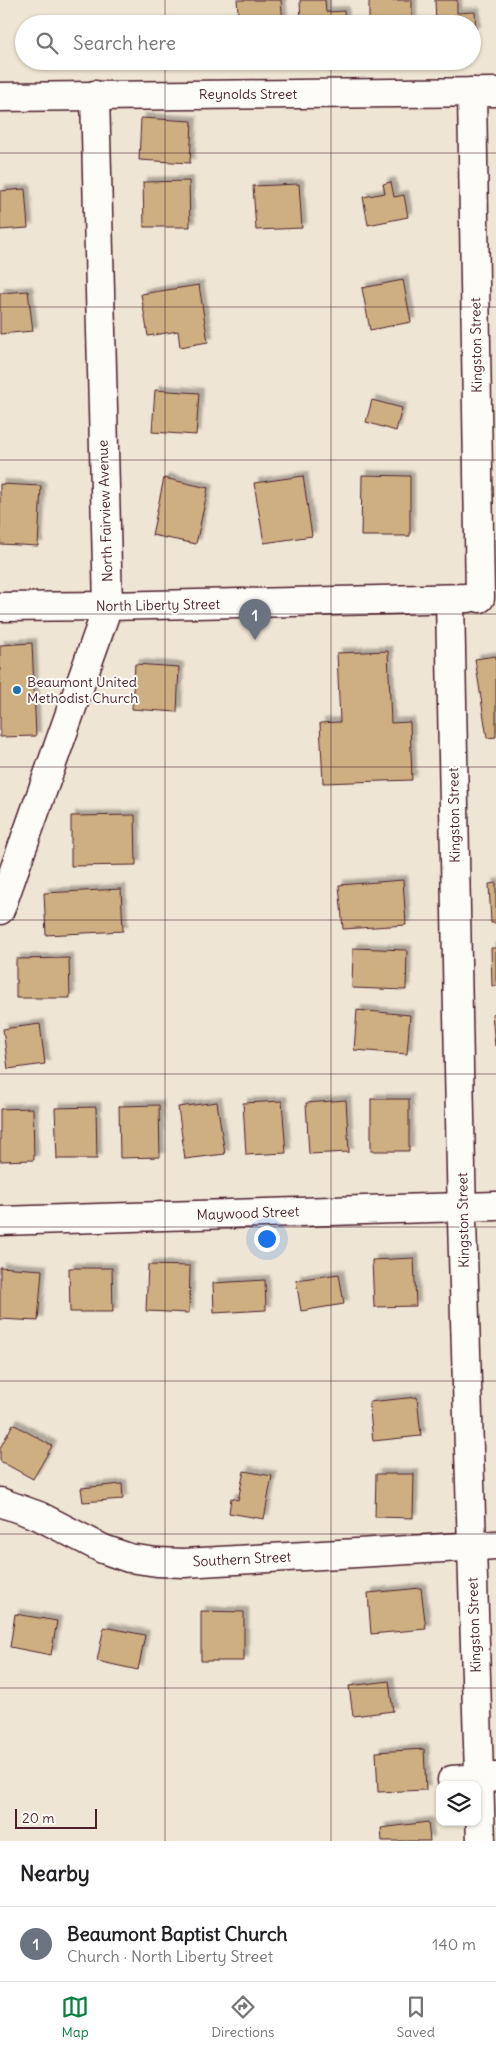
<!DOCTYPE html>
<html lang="en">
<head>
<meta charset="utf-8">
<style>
	:root { --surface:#fff; --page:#f6f6f6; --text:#202124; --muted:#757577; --line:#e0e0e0; --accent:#0b8043 }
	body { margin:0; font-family:Delius,sans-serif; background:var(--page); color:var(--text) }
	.controls { position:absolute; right:15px; bottom:15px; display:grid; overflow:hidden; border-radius:10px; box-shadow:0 1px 4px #0004 }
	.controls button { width:45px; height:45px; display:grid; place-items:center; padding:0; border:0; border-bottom:1px solid var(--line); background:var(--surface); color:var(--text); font:25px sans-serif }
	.scale { position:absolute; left:15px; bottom:12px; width:82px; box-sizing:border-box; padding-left:5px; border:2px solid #4a1f2b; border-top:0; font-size:14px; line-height:18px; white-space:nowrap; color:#4a1f2b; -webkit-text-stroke:4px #fdfcf7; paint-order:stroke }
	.you { position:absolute; left:266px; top:1238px; width:18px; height:18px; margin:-12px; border:4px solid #fff; border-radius:50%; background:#1a73e8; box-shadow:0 0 0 8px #1a73e833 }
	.badge { display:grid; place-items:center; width:32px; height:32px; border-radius:50%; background:var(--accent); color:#fff; font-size:16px; font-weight:700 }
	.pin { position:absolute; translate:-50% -41px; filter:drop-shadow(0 1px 2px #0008) }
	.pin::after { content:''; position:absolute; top:26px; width:18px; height:15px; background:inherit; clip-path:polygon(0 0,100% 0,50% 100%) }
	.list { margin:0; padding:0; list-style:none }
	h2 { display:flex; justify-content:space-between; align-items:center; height:65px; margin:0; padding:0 20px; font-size:21px }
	h2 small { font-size:16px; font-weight:400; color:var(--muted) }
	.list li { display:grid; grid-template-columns:32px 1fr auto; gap:15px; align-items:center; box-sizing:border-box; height:75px; padding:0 20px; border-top:1px solid var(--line) }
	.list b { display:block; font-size:19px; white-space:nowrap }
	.list p { margin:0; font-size:16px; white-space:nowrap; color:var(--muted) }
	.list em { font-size:16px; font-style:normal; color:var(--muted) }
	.icon { flex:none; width:28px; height:28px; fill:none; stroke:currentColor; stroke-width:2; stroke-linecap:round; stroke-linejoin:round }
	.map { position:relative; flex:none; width:496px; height:1841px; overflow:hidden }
	.search { position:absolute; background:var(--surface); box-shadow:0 1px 4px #0004; left:15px; right:15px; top:15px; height:55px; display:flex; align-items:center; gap:12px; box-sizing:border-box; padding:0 18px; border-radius:28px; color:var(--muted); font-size:19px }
	.sheet { height:140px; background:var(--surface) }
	nav { display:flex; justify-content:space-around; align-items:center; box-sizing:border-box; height:70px; border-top:1px solid var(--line); background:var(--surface); font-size:14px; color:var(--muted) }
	nav a { display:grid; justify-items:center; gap:2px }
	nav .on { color:var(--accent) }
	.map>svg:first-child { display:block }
</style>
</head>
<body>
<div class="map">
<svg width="496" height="1841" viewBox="0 0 496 1841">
	<defs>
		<filter id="shadow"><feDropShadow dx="4.5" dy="-4.5" stdDeviation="1" flood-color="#0004"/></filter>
	</defs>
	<rect width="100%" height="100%" fill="#efe5d4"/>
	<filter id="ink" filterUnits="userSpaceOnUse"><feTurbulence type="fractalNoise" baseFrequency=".02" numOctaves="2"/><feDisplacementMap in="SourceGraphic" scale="10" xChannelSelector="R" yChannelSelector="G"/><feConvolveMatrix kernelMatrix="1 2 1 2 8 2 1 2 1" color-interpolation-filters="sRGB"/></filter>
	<g filter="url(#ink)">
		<g fill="#ceaf82" stroke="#4a1f2b" filter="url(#shadow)">
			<path d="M237,0H281L283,24H239Z"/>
			<path d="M300,0H325L326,12L344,11L345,24H301Z"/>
			<rect x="369" y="0" width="43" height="24"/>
			<path d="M435,0H457V13L475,12L476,31H472V24H436Z"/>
			<path d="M141,118L192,121L190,163L139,160Z"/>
			<path d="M189,181L190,227H144L143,182Z"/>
			<path d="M391,182L394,197L404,195L408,217L368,225L363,197L385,193L383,184Z"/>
			<path d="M299,184L302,228L256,230L253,186Z"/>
			<path d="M25,189L28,228L0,230V191Z"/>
			<path d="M403,280L411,322L370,330L362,288Z"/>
			<path d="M199,285L208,342L180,347L178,331L148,336L141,294Z"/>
			<path d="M28,291L33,331L0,334V293Z"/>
			<path d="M155,390L199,393L196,435L152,432Z"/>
			<path d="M372,400L402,408L396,431L366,422Z"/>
			<path d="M362,475L410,476V536H361Z"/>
			<path d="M303,476L312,536L264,543L254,483Z"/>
			<path d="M164,478L208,488L196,544L152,535Z"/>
			<path d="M0,484L41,486L38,546L0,544Z"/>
			<path d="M32,643L36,736L0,737V645Z"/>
			<path d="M388,651L391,723L410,722L412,780L323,783L320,723L340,722L337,653Z"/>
			<path d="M496,656V737L487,738L475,659Z"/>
			<path d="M135,664L179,667L177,712L132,709Z"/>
			<path d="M135,815L136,865L71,866V816Z"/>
			<path d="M403,880L406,925L343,929L339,885Z"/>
			<path d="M496,883V923H491L489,884Z"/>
			<path d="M121,889L123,931L46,935L44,893Z"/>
			<path d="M353,948L407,950L406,990L352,988Z"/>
			<path d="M491,948H496V986H492Z"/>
			<path d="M69,958L70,998H16V959Z"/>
			<path d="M357,1010L410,1015L407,1054L354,1050Z"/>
			<path d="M496,1013V1046H495L492,1014Z"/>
			<path d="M40,1024L45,1064L8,1069L3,1029Z"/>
			<rect x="371" y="1099" width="38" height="52"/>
			<path d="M346,1100L349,1152L309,1154L306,1103Z"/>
			<path d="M282,1101L286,1153L246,1155L243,1103Z"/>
			<path d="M217,1102L225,1154L185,1159L178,1107Z"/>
			<path d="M159,1105L160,1157L120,1158L119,1106Z"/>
			<path d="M96,1107L97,1159H57L55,1108Z"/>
			<path d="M33,1108L34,1160L0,1161V1109Z"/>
			<path d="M414,1258L416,1306L374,1307L372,1260Z"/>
			<path d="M148,1265L190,1266L189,1313L146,1311Z"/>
			<path d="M0,1267L42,1270L38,1321L0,1319Z"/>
			<path d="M69,1268H112L113,1312H70Z"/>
			<path d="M339,1274L344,1304L301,1311L296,1280Z"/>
			<path d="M265,1280L266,1310L214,1313L213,1283Z"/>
			<path d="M417,1397L421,1436L373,1441L369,1402Z"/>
			<path d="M13,1424L52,1446L33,1479L0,1461V1448Z"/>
			<path d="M244,1471L272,1476L264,1519L229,1513L231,1498L238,1500Z"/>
			<path d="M376,1474H414L413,1518L375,1517Z"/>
			<path d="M122,1484L123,1499L83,1502L81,1488Z"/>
			<path d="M421,1588L426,1629L371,1634L368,1593Z"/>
			<path d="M201,1611L244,1612V1661H201Z"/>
			<path d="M15,1614L57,1621L51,1655L10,1647Z"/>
			<path d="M104,1627L145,1635L138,1670L97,1661Z"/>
			<path d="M389,1681L393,1711L353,1716L349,1686Z"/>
			<path d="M424,1749L426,1790L378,1792L376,1752Z"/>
			<path d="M428,1822L430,1841H382L381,1828Z"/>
		</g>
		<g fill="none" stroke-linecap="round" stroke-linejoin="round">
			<defs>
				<g id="minor">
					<path d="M472,92L480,598"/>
					<path d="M0,97L496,92"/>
					<path d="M450,599L462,1221L481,1841"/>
					<path d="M0,607L108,606L468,598"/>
					<path d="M0,910L108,606L95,95"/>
					<path d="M0,1221L496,1206"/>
					<path d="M0,1502L39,1516L103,1549L129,1558L157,1562L184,1563L496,1545"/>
					<path d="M452,1780L496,1777"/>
				</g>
			</defs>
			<use href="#minor" stroke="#4a1f2b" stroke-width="31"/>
			<use href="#minor" stroke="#fdfcf7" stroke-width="28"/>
		</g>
	</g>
	<path fill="none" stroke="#4a1f2b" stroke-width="1" stroke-opacity="0.55" d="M165,0V24M331,0V24M165,61V1841M331,61V1841M0,153H496M0,307H496M0,460H496M0,614H496M0,767H496M0,920H496M0,1074H496M0,1227H496M0,1381H496M0,1534H496M0,1688H496"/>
	<circle fill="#1f6fb2" stroke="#fdfcf7" stroke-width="2" cx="17" cy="690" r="5"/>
	<g text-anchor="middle" stroke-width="4" stroke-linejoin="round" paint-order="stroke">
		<g font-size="14" fill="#4a1f2b" stroke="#fdfcf7">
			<text x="248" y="99">Reynolds Street</text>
			<text transform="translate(476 345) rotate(-91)" y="5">Kingston Street</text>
			<text transform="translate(105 511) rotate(-92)" y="5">North Fairview Avenue</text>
			<text transform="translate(158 605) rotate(-1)" y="5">North Liberty Street</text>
			<text transform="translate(454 815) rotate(-91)" y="5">Kingston Street</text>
			<text transform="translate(248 1213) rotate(-2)" y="5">Maywood Street</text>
			<text transform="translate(463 1220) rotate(-91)" y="5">Kingston Street</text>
			<text transform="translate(242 1559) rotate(-3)" y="5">Southern Street</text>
			<text transform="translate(474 1625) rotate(-92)" y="5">Kingston Street</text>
		</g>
		<g font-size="14" fill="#4a1f2b" stroke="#fdfcf7" text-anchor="start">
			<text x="27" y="687">Beaumont United<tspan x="27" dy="16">Methodist Church</tspan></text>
		</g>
	</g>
</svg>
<div class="controls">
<button><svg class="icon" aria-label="layers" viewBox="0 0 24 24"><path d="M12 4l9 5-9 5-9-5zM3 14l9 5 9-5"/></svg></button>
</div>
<div class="scale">20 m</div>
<div class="you"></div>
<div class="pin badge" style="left:255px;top:640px;background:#6b7280">1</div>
<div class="search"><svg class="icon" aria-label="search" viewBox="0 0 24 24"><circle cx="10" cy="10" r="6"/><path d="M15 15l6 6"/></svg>Search here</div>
</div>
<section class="sheet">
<h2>Nearby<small></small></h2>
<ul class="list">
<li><span class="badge" style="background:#6b7280">1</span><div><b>Beaumont Baptist Church</b><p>Church · North Liberty Street</p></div><em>140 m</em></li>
</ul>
</section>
<nav>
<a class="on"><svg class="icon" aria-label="map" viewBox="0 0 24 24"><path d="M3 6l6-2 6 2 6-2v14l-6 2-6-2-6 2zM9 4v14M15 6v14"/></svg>Map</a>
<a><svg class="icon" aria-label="directions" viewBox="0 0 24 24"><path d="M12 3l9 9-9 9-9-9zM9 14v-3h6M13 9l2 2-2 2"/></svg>Directions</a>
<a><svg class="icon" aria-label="saved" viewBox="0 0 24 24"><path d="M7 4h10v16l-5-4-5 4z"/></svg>Saved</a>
</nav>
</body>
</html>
